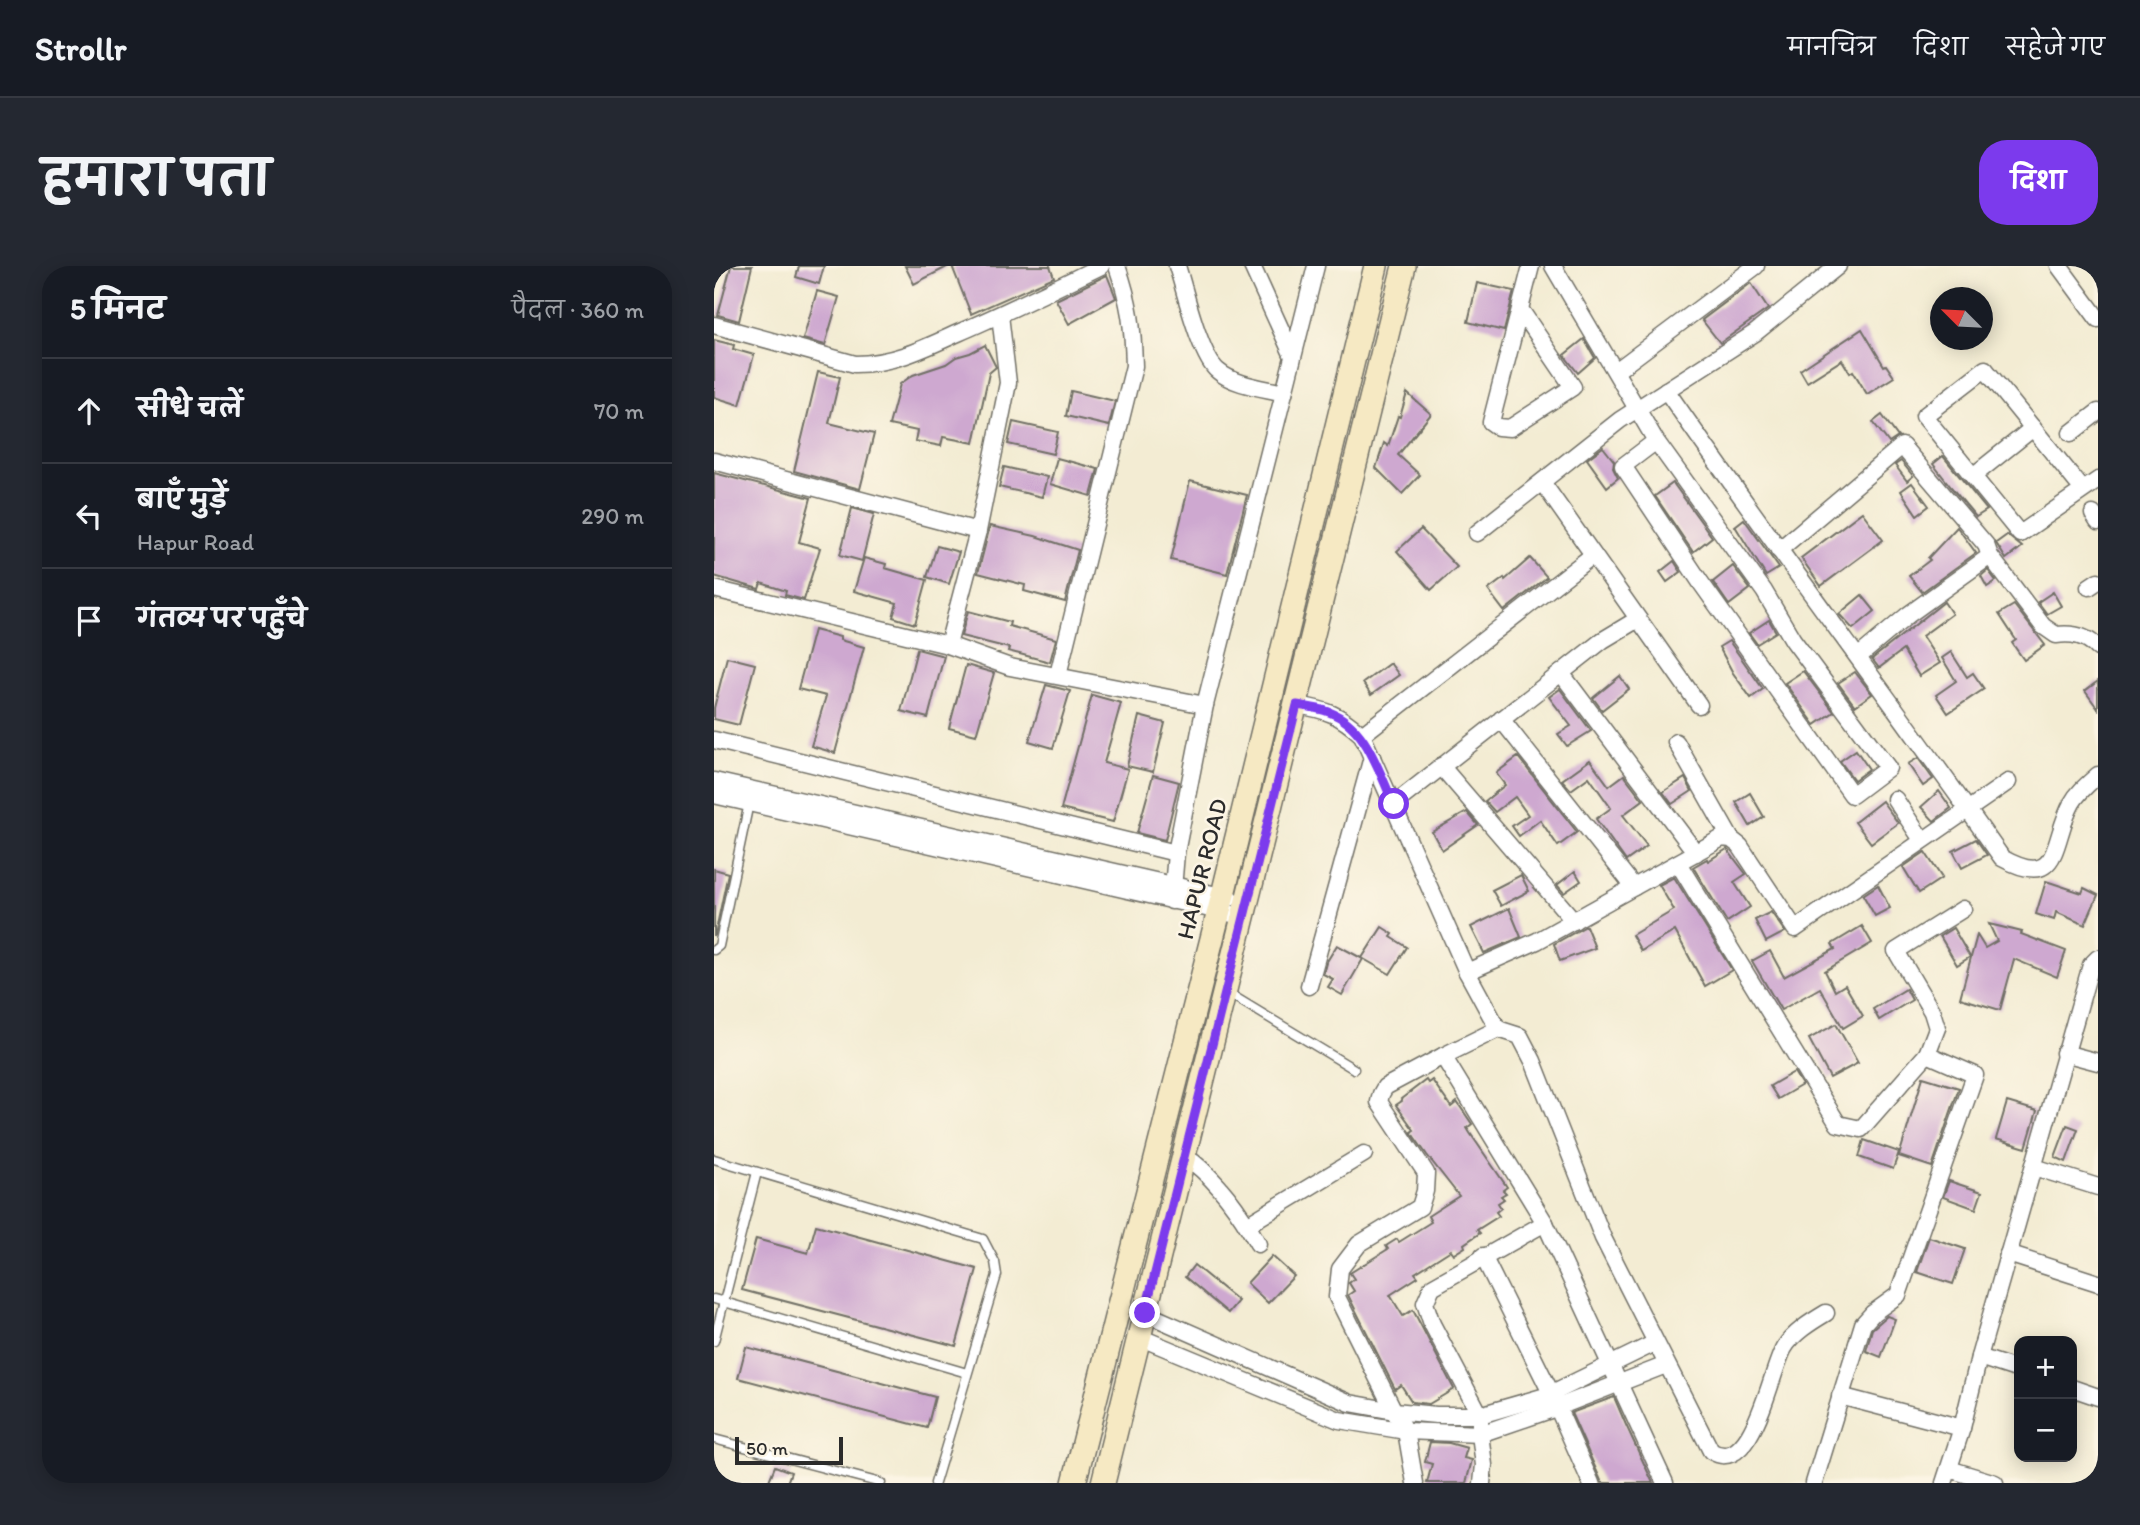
<!DOCTYPE html>
<html lang="hi">
<head>
<meta charset="utf-8">
<style>
	:root { --surface:#171b24; --page:#242831; --text:#f1f3f6; --muted:#9ea1a6; --line:#363941; --accent:#7c3aed }
	body { margin:0; font-family:Itim,"Playpen Sans Deva",sans-serif; background:var(--page); color:var(--text) }
	.controls { position:absolute; right:21px; bottom:21px; display:grid; overflow:hidden; border-radius:14px; box-shadow:0 4px 18px #0003 }
	.controls button { width:63px; height:63px; display:grid; place-items:center; padding:0; border:0; border-bottom:2px solid var(--line); background:var(--surface); color:var(--text); font:35px sans-serif }
	.compass { position:absolute; left:1216px; top:21px; width:63px; height:63px; border-radius:50%; background:var(--surface); box-shadow:0 4px 18px #0003; rotate:294deg }
	.scale { position:absolute; left:21px; bottom:18px; width:108px; box-sizing:border-box; padding-left:7px; border:4px solid #2b2b2b; border-top:0; font-size:19px; line-height:24px; white-space:nowrap; color:#2b2b2b; -webkit-text-stroke:5px #fcf5e5; paint-order:stroke }
	.stop { position:absolute; width:21px; height:21px; margin:-16px; border:5px solid #7c3aed; border-radius:50%; background:#fff }
	.stop.end { background:#7c3aed; border-color:#fff; box-shadow:0 2px 7px #0008 }
	.list { margin:0; padding:0; list-style:none }
	h2 { display:flex; justify-content:space-between; align-items:center; height:91px; margin:0; padding:0 28px; font-size:30px }
	h2 small { font-size:23px; font-weight:400; color:var(--muted) }
	.list li { display:grid; grid-template-columns:46px 1fr auto; gap:21px; align-items:center; box-sizing:border-box; height:105px; padding:0 28px; border-top:2px solid var(--line) }
	.list b { display:block; font-size:26px; white-space:nowrap }
	.list p { margin:0; font-size:23px; white-space:nowrap; color:var(--muted) }
	.list em { font-size:23px; font-style:normal; color:var(--muted) }
	.icon { flex:none; width:38px; height:38px; fill:none; stroke:currentColor; stroke-width:2; stroke-linecap:round; stroke-linejoin:round }
	.map { position:relative; flex:none; width:1384px; height:1217px; overflow:hidden; border-radius:28px }
	header { display:flex; align-items:center; gap:42px; box-sizing:border-box; height:98px; padding:0 35px; background:var(--surface); border-bottom:2px solid var(--line) }
	header strong { font-size:33px }
	nav { display:flex; gap:38px; margin-inline-start:auto; font-size:24px }
	.intro { display:flex; align-items:center; justify-content:space-between; box-sizing:border-box; height:168px; padding:0 42px }
	h1 { margin:0; font-size:49px }
	.button { padding:18px 32px; border-radius:28px; background:var(--accent); color:#fff; font-size:24px; font-weight:700 }
	main { display:flex; gap:42px; padding:0 42px }
	aside { flex:1; background:var(--surface); border-radius:28px; box-shadow:0 4px 18px #0003 }
	.map>svg:first-child { display:block }
</style>
</head>
<body>
<header>
<strong>Strollr</strong>
<nav><a>मानचित्र</a><a>दिशा</a><a>सहेजे गए</a></nav>
</header>
<div class="intro"><h1>हमारा पता</h1><a class="button">दिशा</a></div>
<main>
<aside>
<h2>5 मिनट<small>पैदल · 360 m</small></h2>
<ul class="list">
<li><svg class="icon" aria-label="ahead" viewBox="0 0 24 24"><path d="M12 20V5M6 11l6-6 6 6"/></svg><div><b>सीधे चलें</b></div><em>70 m</em></li>
<li><svg class="icon" aria-label="left" viewBox="0 0 24 24"><path d="M17 20v-9H6M10 6l-5 5 5 5"/></svg><div><b>बाएँ मुड़ें</b><p>Hapur Road</p></div><em>290 m</em></li>
<li><svg class="icon" aria-label="arrive" viewBox="0 0 24 24"><path d="M6 21V4h12l-3 4 3 4H6"/></svg><div><b>गंतव्य पर पहुँचे</b></div></li>
</ul>
</aside>
<div class="map">
<svg width="1384" height="1217" viewBox="0 0 1384 1217">
	<rect width="100%" height="100%" fill="#fcf5e5"/>
	<filter id="ink" filterUnits="userSpaceOnUse"><feTurbulence type="fractalNoise" baseFrequency=".0143" numOctaves="2"/><feDisplacementMap in="SourceGraphic" scale="14" xChannelSelector="R" yChannelSelector="G"/><feConvolveMatrix kernelMatrix="1 2 1 2 8 2 1 2 1" color-interpolation-filters="sRGB"/></filter>
	<filter id="wash" filterUnits="userSpaceOnUse"><feTurbulence type="fractalNoise" baseFrequency=".00686" numOctaves="4" result="noise"/><feDisplacementMap in="SourceGraphic" scale="28" xChannelSelector="R" yChannelSelector="G"/><feGaussianBlur stdDeviation="1.57" result="paint"/><feColorMatrix in="noise" values="0 0 0 0 0 0 0 0 0 0 0 0 0 0 0 0 0 1.4 0 .05"/><feComposite in="paint" operator="in"/></filter>
	<g filter="url(#wash)">
		<rect width="100%" height="100%" fill="#f3ecd3"/>
		<g id="blocks">
			<g fill="#cea8d0">
				<path d="M17,0H38L25,55L4,49Z"/>
				<path d="M85,0H110L105,18L82,11Z"/>
				<path d="M191,0H235L200,18Z"/>
				<path d="M238,0H336L340,11L257,48Z"/>
				<path d="M393,9L402,32L355,58L342,34Z"/>
				<path d="M763,17L800,25L790,65L754,56Z"/>
				<path d="M1037,17L1054,43L1006,77L988,54Z"/>
				<path d="M103,25L125,31L111,79L89,73Z"/>
				<path d="M1148,63L1170,100L1172,99L1180,111L1153,128L1139,105L1136,107L1128,94L1093,116L1086,104Z"/>
				<path d="M870,73L881,92L864,107L850,89Z"/>
				<path d="M0,74L20,79L19,83L40,89L26,139L0,131Z"/>
				<path d="M271,79L282,101L275,107L260,177L229,171L227,180L201,175L203,165L175,159L186,118L199,109L232,98L242,91L256,87Z"/>
				<path d="M104,106L126,111L115,157L160,168L146,223L80,205Z"/>
				<path d="M357,125L401,135L395,160L352,150Z"/>
				<path d="M693,127L717,148L684,189L706,209L688,228L662,202L670,177L674,180L684,150L686,151Z"/>
				<path d="M1168,149L1184,171L1175,177L1159,156Z"/>
				<path d="M299,156L344,166L339,188L294,178Z"/>
				<path d="M889,181L900,195L899,202L904,212L893,221L873,193Z"/>
				<path d="M1229,190L1273,244L1262,251L1237,221L1219,198Z"/>
				<path d="M343,192L384,203L377,230L336,218Z"/>
				<path d="M1187,195L1199,210L1193,215L1181,199Z"/>
				<path d="M290,201L333,211L328,231L285,221Z"/>
				<path d="M0,207L97,232L85,276L106,282L90,334L71,329L72,325L47,317L45,323L0,310Z"/>
				<path d="M476,215L533,229L513,308L457,294Z"/>
				<path d="M959,217L998,271L979,286L941,230Z"/>
				<path d="M1198,217L1215,240L1203,249L1187,225Z"/>
				<path d="M138,242L160,248L148,295L126,289Z"/>
				<path d="M1148,246L1169,274L1107,320L1087,292Z"/>
				<path d="M1030,253L1065,302L1052,310L1021,260Z"/>
				<path d="M276,260L321,270L364,284L351,336L310,325L311,319L264,307Z"/>
				<path d="M1243,261L1262,287L1208,326L1195,310L1216,294L1214,292Z"/>
				<path d="M707,263L743,301L717,324L683,285Z"/>
				<path d="M1293,269L1308,281L1292,293L1282,277Z"/>
				<path d="M223,280L245,286L235,318L213,311Z"/>
				<path d="M150,292L172,298L171,302L213,314L201,358L179,351L183,337L140,325Z"/>
				<path d="M816,292L833,311L790,345L774,324L790,312L791,314Z"/>
				<path d="M960,295L967,306L953,316L946,306Z"/>
				<path d="M1019,300L1036,323L1015,339L999,316Z"/>
				<path d="M1274,304L1282,315L1273,321L1267,310Z"/>
				<path d="M1339,326L1347,340L1333,348L1324,336Z"/>
				<path d="M1148,329L1161,345L1139,363L1125,348Z"/>
				<path d="M1230,336L1238,348L1208,370L1226,397L1205,410L1189,384L1165,402L1158,393Z"/>
				<path d="M1300,339L1331,379L1310,394L1298,377L1302,374L1285,348Z"/>
				<path d="M254,345L296,356L295,360L342,373L336,396L294,385L295,382L247,370Z"/>
				<path d="M1055,354L1062,366L1043,378L1035,367Z"/>
				<path d="M100,364L126,371V374L150,381L121,487L97,480L112,430L84,423Z"/>
				<path d="M1015,375L1049,423L1037,432L1019,407L1005,381Z"/>
				<path d="M203,383L230,390L214,452L187,445Z"/>
				<path d="M1237,386L1253,411L1259,407L1270,423L1234,447L1222,429L1242,415L1228,392Z"/>
				<path d="M13,391L41,398L25,459L0,453V442Z"/>
				<path d="M676,397L685,409L657,429L649,417Z"/>
				<path d="M252,399L280,407L262,469L235,462Z"/>
				<path d="M1089,405L1120,446L1101,459L1071,417Z"/>
				<path d="M1141,406L1158,428L1141,440L1124,417Z"/>
				<path d="M906,410L915,423L888,444L879,432Z"/>
				<path d="M1384,415V443L1371,425Z"/>
				<path d="M332,419L356,425L339,482L315,475Z"/>
				<path d="M846,423L877,465L853,480L844,468L857,460L835,431Z"/>
				<path d="M378,429L407,437L390,497L414,503L399,556L347,543Z"/>
				<path d="M425,450L451,457L439,506L413,500Z"/>
				<path d="M1142,484L1155,503L1140,514L1126,495Z"/>
				<path d="M804,491L863,566L844,580L826,554L805,570L798,560L814,549L801,531L781,546L771,535L791,519L782,507Z"/>
				<path d="M1204,492L1219,513L1209,520L1194,498Z"/>
				<path d="M876,494L895,520L910,509L929,534L909,549L933,580L912,595L882,553L897,542L875,511L857,524L848,514Z"/>
				<path d="M439,509L465,516L451,574L423,567Z"/>
				<path d="M971,512L978,525L958,538L949,526Z"/>
				<path d="M1225,525L1237,542L1220,555L1207,541Z"/>
				<path d="M1036,527L1050,551L1036,560L1022,536Z"/>
				<path d="M1168,535L1184,557L1157,577L1141,556Z"/>
				<path d="M753,546L764,559L728,584L718,566Z"/>
				<path d="M1262,573L1273,589L1248,602L1239,585Z"/>
				<path d="M1013,583L1032,608L1020,616L1036,641L1013,656L979,601L993,593L994,595Z"/>
				<path d="M1211,586L1228,612L1205,627L1189,601Z"/>
				<path d="M0,603L14,607L1,669H0Z"/>
				<path d="M861,605L867,615L850,627L843,619Z"/>
				<path d="M807,609L815,625L787,640L778,624Z"/>
				<path d="M960,611L1018,704L991,720L961,665L927,685L918,669L960,644L945,619Z"/>
				<path d="M1332,615L1368,627L1370,622L1384,629L1371,659L1342,646L1340,654L1322,648Z"/>
				<path d="M1164,619L1176,642L1161,650L1149,629Z"/>
				<path d="M795,642L807,671L770,687L757,661Z"/>
				<path d="M1057,646L1071,666L1052,676L1041,654Z"/>
				<path d="M1275,658L1308,666L1307,668L1352,685L1343,711L1300,693L1286,744L1246,732L1263,669L1271,682L1283,675Z"/>
				<path d="M872,660L881,682L846,695L840,678Z"/>
				<path d="M1148,660L1158,677L1111,705L1121,725L1131,719L1149,750L1129,762L1106,722L1067,744L1038,695L1056,685L1070,711L1121,683L1118,678Z"/>
				<path d="M668,661L679,668L677,671L693,681L676,708L648,692Z"/>
				<path d="M1239,662L1256,691L1243,699L1226,670Z"/>
				<path d="M623,679L649,693L628,729L614,721L619,713L609,708L612,697Z"/>
				<path d="M1192,723L1198,734L1165,754L1159,743Z"/>
				<path d="M1122,758L1144,797L1116,812L1095,773Z"/>
				<path d="M1080,806L1088,819L1064,833L1056,820Z"/>
				<path d="M1209,811L1245,822L1218,901L1185,890Z"/>
				<path d="M712,814L714,817L718,814L737,841L743,836L758,858L753,862L756,867L793,921L789,924L792,927L787,930L790,933L784,937L787,942L782,946L785,950L763,964L766,967L750,978L751,981L740,988L737,984L701,1007L704,1011L676,1029L689,1050L699,1044L740,1123L715,1138L698,1136L687,1119L681,1123L634,1029L640,1025L635,1017L640,1013L636,1007L674,983L672,980L683,973L685,976L717,956L714,950L745,930L713,889L697,866L700,864L682,839L688,835L687,833Z"/>
				<path d="M1293,836L1323,845L1312,882L1282,873Z"/>
				<path d="M1353,859L1364,863L1352,896L1341,891Z"/>
				<path d="M1150,874L1185,886L1179,903L1145,891Z"/>
				<path d="M1235,915L1268,926L1262,943L1229,931Z"/>
				<path d="M102,959L263,1003L242,1080L28,1024L42,973L94,987Z"/>
				<path d="M1215,971L1251,983L1239,1018L1203,1006Z"/>
				<path d="M558,990L580,1010L554,1037L533,1017Z"/>
				<path d="M480,999L524,1035L514,1047L471,1011Z"/>
				<path d="M1173,1050L1181,1053L1167,1091L1152,1085L1158,1063Z"/>
				<path d="M32,1081L221,1131L213,1162L24,1112Z"/>
				<path d="M900,1131L912,1159L939,1217H888L857,1147Z"/>
				<path d="M716,1176L735,1177L753,1182L750,1192L758,1194L752,1217H713L718,1198L711,1196Z"/>
				<path d="M61,1200L77,1206L73,1217H54Z"/>
			</g>
		</g>
	</g>
	<g filter="url(#ink)">
		<use href="#blocks" fill-opacity="0" stroke="#716f66" stroke-width="2"/>
		<g fill="none" stroke-linecap="round" stroke-linejoin="round">
			<defs>
				<g id="service">
					<path d="M0,684L5,680L35,537"/>
					<path d="M514,727L640,803"/>
					<path d="M0,893L269,973L281,996L283,1009L221,1217"/>
					<path d="M0,1033L253,1107"/>
					<path d="M0,1075L43,906"/>
					<path d="M0,1173L167,1217"/>
				</g>
				<g id="minor">
					<path d="M538,0L578,88"/>
					<path d="M839,0L942,175L1050,325L1079,374L1174,502L1138,529L987,317L909,200L942,175"/>
					<path d="M1345,0L1384,53"/>
					<path d="M806,43L859,121L796,162L784,161L777,156L817,0"/>
					<path d="M0,59L141,98C179,98 211,82 244,67C293,46 340,23 387,0"/>
					<path d="M902,105L1042,0"/>
					<path d="M952,124C1061,282 1178,435 1288,592C1348,625 1337,575 1358,537C1364,526 1374,518 1384,509"/>
					<path d="M570,127L602,0"/>
					<path d="M1357,167L1384,146"/>
					<path d="M0,195L264,265"/>
					<path d="M1259,210L1319,162"/>
					<path d="M828,216L985,439"/>
					<path d="M1369,224L1271,103L1210,150L1306,268L1384,214"/>
					<path d="M1379,248L1384,256"/>
					<path d="M763,267L906,154L1041,67L1124,0"/>
					<path d="M1065,284L1188,180L1272,279L1276,290L1329,360L1342,369C1358,367 1372,369 1384,382"/>
					<path d="M1375,321L1384,315"/>
					<path d="M0,323L234,379L296,401L491,439"/>
					<path d="M234,379L264,265L294,117L286,49"/>
					<path d="M1144,391L1194,349L1276,290"/>
					<path d="M847,407L982,587"/>
					<path d="M344,409L420,100C419,61 416,37 403,0"/>
					<path d="M583,439C613,444 625,448 648,469L753,706L784,763"/>
					<path d="M787,453L920,621"/>
					<path d="M648,469L879,289"/>
					<path d="M0,474L462,587"/>
					<path d="M962,476L1017,573"/>
					<path d="M727,500L860,655"/>
					<path d="M0,515L516,632"/>
					<path d="M0,529L531,651"/>
					<path d="M1181,533L1208,574"/>
					<path d="M680,538L889,374L924,353"/>
					<path d="M964,597L1124,858L1147,863L1213,788"/>
					<path d="M458,635L462,587L491,439L570,127C550,122 520,119 504,105C486,91 471,24 463,0"/>
					<path d="M753,706L823,675L1008,572L1017,573L1026,580L1081,663L1294,516"/>
					<path d="M595,720L658,491"/>
					<path d="M1350,787L1384,796"/>
					<path d="M729,790L784,763L806,770L819,795L889,972L997,1185C1039,1211 1056,1106 1070,1082C1079,1067 1097,1056 1112,1047"/>
					<path d="M469,897L479,896C505,917 528,949 544,978"/>
					<path d="M1320,901L1384,921"/>
					<path d="M533,959L650,888"/>
					<path d="M1294,988L1384,1017"/>
					<path d="M769,990L837,1127L877,1217"/>
					<path d="M431,1047L636,1137L680,1145L722,1149H766L832,1130L941,1077"/>
					<path d="M425,1071L625,1154L692,1165L766,1168L839,1143L952,1099"/>
					<path d="M1265,1091L1305,1104"/>
					<path d="M1358,1122L1384,1131"/>
					<path d="M1126,1130L1248,1162"/>
					<path d="M1235,1203L1281,1217"/>
					<path d="M701,1217L692,1165L680,1145L623,1031L626,1003L645,978L706,941L711,925L712,907L665,836L667,828L671,821L729,790L831,957L951,1217"/>
					<path d="M768,1217L770,1199L766,1168V1149L718,1058L711,1037L718,1021L831,957"/>
					<path d="M1100,1217L1149,1058L1159,1047L1184,1029L1261,809L1213,788L1223,762L1218,746L1182,685L1249,643"/>
					<path d="M1230,1217L1248,1162L1265,1091L1377,699L1384,692"/>
				</g>
				<g id="secondary">
					<path d="M360,1217L505,645L662,0"/>
					<path d="M389,1217L690,0"/>
				</g>
			</defs>
			<use href="#service" stroke="#716f66" stroke-width="11"/>
			<use href="#minor" stroke="#716f66" stroke-width="19"/>
			<use href="#secondary" stroke="#716f66" stroke-width="26"/>
			<use href="#service" stroke="#fff" stroke-width="8"/>
			<use href="#minor" stroke="#fff" stroke-width="16"/>
			<use href="#secondary" stroke="#f6e9c3" stroke-width="23"/>
		</g>
	</g>
	<g fill="none" stroke-linecap="round" stroke-linejoin="round" filter="url(#ink)">
		<path stroke="#7c3aed" stroke-width="9" d="M431,1047L583,439C594,441 605,442 615,446C653,460 664,505 680,538"/>
	</g>
	<g text-anchor="middle" stroke-width="5" stroke-linejoin="round" paint-order="stroke">
		<g font-size="24" fill="#2b2b2b" stroke="#fcf5e5">
			<text transform="translate(488 603) rotate(-76)" y="8">HAPUR ROAD</text>
		</g>
	</g>
</svg>
<div class="controls">
<button>+</button>
<button>−</button>
</div>
<svg class="compass" viewBox="-18 -18 36 36"><path d="M0-13l5 13h-10z" fill="#e53935"/><path d="M0 13l5-13h-10z" fill="#9ea1a6"/></svg>
<div class="scale">50 m</div>
<div class="stop" style="left:680px;top:538px"></div>
<div class="stop end" style="left:431px;top:1047px"></div>
</div>
</main>
</body>
</html>
